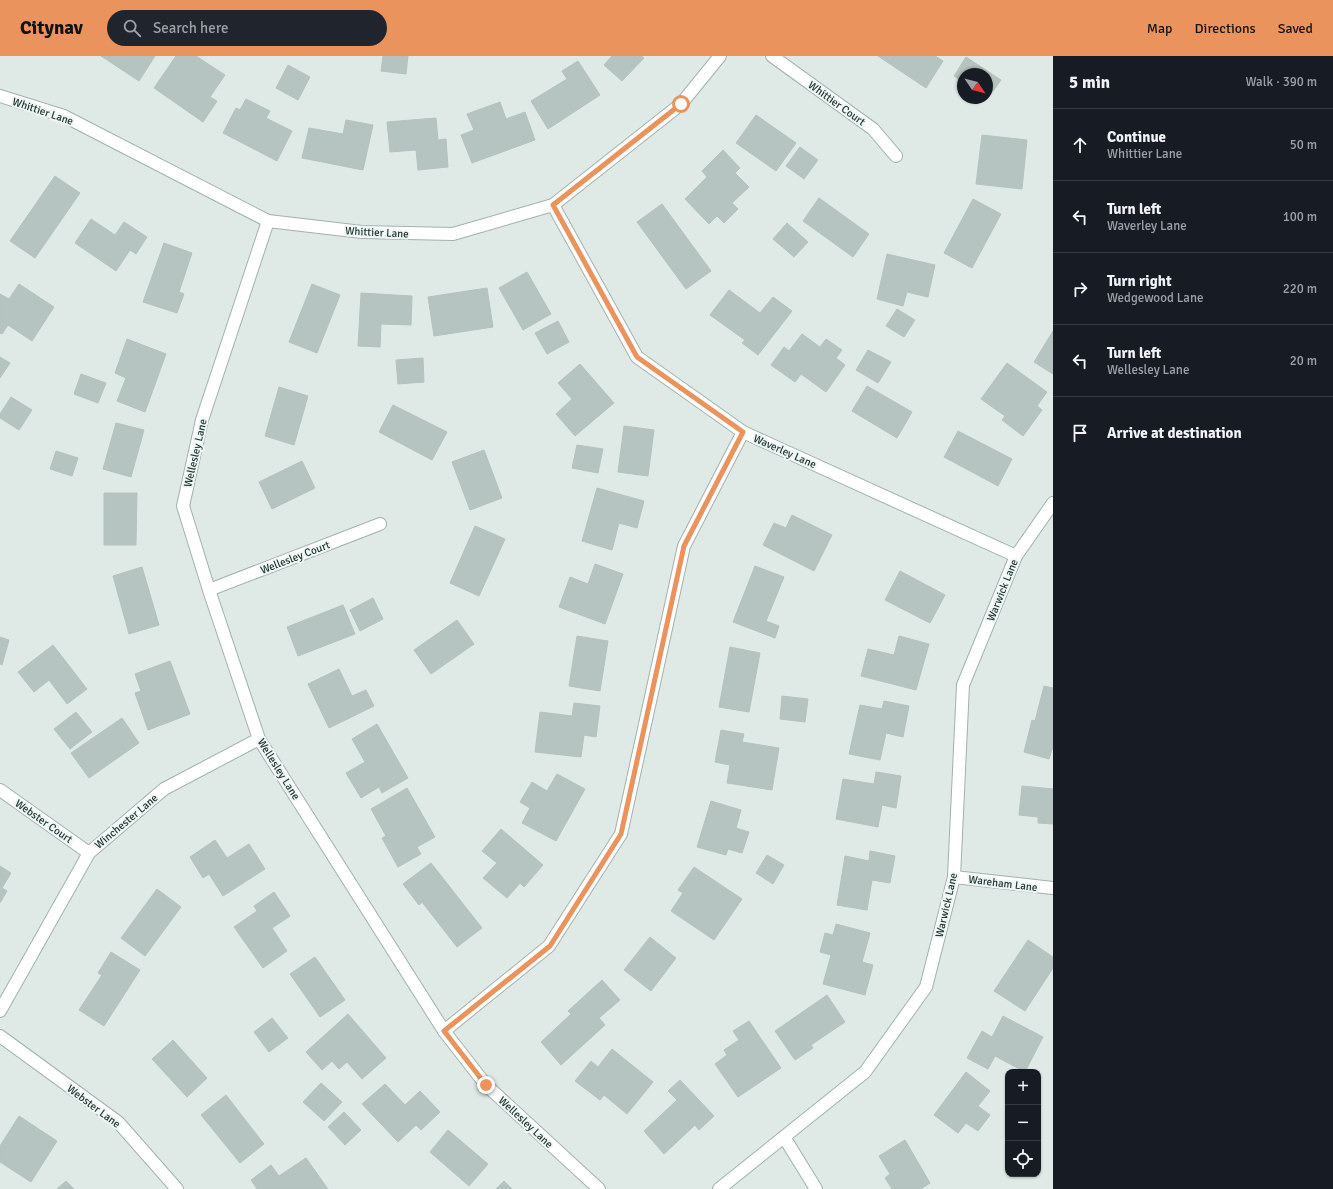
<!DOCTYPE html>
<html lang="en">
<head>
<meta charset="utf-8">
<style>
	:root { --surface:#171b24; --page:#20242c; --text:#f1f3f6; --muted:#9ea1a6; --line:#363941; --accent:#eb935c }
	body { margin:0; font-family:Signika,sans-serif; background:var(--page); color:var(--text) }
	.controls { position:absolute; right:12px; bottom:12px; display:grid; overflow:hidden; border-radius:8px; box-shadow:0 1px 3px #0004 }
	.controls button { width:36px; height:36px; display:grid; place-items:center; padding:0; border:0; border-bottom:1px solid var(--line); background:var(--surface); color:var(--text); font:20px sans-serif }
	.compass { position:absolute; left:957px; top:12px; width:36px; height:36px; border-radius:50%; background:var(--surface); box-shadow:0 1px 3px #0004; rotate:125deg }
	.stop { position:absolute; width:12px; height:12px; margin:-9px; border:3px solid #eb935c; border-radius:50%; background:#fff }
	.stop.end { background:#eb935c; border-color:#fff; box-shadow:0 1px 4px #0008 }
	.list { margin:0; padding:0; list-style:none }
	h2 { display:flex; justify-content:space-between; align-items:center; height:52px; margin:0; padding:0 16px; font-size:17px }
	h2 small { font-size:13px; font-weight:400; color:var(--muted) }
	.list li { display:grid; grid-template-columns:26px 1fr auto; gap:12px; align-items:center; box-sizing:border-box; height:72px; padding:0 16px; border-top:1px solid var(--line) }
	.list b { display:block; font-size:15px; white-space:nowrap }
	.list p { margin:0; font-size:13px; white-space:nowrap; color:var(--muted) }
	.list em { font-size:13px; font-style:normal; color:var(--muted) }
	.icon { flex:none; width:22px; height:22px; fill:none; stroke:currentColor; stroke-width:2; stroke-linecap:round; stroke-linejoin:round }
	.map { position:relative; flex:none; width:1053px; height:1133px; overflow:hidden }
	header { display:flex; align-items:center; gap:24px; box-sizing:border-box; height:56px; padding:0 20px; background:var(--accent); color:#111 }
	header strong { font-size:19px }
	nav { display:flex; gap:22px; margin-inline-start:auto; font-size:14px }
	.search { width:280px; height:36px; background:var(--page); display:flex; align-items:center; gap:10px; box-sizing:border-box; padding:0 14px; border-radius:22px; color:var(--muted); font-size:15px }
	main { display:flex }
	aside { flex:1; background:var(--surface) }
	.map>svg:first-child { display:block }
</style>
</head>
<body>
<header>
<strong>Citynav</strong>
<div class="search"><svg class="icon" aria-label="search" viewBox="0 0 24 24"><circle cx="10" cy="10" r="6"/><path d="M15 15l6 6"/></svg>Search here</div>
<nav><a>Map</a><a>Directions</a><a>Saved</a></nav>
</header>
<main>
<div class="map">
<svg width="1053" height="1133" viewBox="0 0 1053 1133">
	<rect width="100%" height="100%" fill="#dfeae6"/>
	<g fill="#b5c4c0" stroke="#b2c3be">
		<path d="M101,0H155L139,25Z"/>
		<path d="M176,0H196L225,19L210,41L217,45L203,66L154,32Z"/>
		<path d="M383,0H408L406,18L381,15Z"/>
		<path d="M612,0H641L644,2L622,25L604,9Z"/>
		<path d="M878,0H935L943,5L926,32Z"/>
		<path d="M966,1L1001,24L988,42L987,41V18H963V26L954,20Z"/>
		<path d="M578,5L600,39L548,73L531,45L567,23L562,15Z"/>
		<path d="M288,9L310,21L298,44L276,32Z"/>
		<path d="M246,43L270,55L266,62L292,75L277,105L223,77L236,52L240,54Z"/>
		<path d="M500,46L506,63L525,56L535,84L472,107L461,79L474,74L467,58Z"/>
		<path d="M756,59L796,87L776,115L736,87Z"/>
		<path d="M436,62L438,84L446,83L448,111L418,114L416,94L390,96L387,66Z"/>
		<path d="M346,64L373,69L363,114L302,102L309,72L343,78Z"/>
		<path d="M982,79L1027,84L1022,133L976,128Z"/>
		<path d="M800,91L818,104L804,123L786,110Z"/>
		<path d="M723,94L740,112L735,117L749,131L732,147L738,153L724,167L717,160L709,168L685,143L707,121L702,115Z"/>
		<path d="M55,120L80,137L35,202L10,185Z"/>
		<path d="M819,142L869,178L853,201L803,165Z"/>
		<path d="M973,143L1001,158L972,212L944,197Z"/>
		<path d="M662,148L711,215L686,233L637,166Z"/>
		<path d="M91,163L115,179L124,166L147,181L136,198L130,194L116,215L75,187Z"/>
		<path d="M787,167L808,186L794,201L773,183Z"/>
		<path d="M164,187L192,197L179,236L184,238L177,257L143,246Z"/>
		<path d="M887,198L935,209L928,241L907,236L903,250L877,243Z"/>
		<path d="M527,216L551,258L523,274L499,232Z"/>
		<path d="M19,228L54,251L32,285L8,269L2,278L0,277V238L9,243Z"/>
		<path d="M312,228L340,239L317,297L289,286Z"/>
		<path d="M487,232L493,271L434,280L428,241Z"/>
		<path d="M729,234L760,257L773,241L792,255L758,299L742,287L745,284L710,259Z"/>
		<path d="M361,237L412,240L411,269L381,268L380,291L358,290Z"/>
		<path d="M897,253L915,264L904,281L886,270Z"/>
		<path d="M558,265L569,286L547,298L535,277Z"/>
		<path d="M1053,275V318L1034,306Z"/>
		<path d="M802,278L820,291L826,283L842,294L836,302L845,309L826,336L801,318L795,326L771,309L784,291L789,295Z"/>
		<path d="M127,283L166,298L145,356L117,345L126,322L115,317Z"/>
		<path d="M868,294L891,306L878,327L856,314Z"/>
		<path d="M0,301L10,307L0,322Z"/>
		<path d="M423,302L424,326L398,328L396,304Z"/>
		<path d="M1007,307L1047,336L1037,350L1042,354L1023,380L1002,364L1005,360L981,343Z"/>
		<path d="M580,308L614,347L575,380L556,358L572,343L558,327Z"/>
		<path d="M81,318L106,327L98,347L74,338Z"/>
		<path d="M867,330L912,356L897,382L852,355Z"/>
		<path d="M279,331L308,340L294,389L265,380Z"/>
		<path d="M11,341L32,354L19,374L0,362V358Z"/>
		<path d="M393,349L447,376L432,404L379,376Z"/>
		<path d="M116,367L144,374L131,421L103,413Z"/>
		<path d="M624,370L654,374L648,420L618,416Z"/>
		<path d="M958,375L1012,403L998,430L944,401Z"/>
		<path d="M577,389L603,393L598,417L572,412Z"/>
		<path d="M484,394L502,442L470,454L452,406Z"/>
		<path d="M56,395L78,402L72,420L50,413Z"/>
		<path d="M302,405L315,432L272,453L259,426Z"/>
		<path d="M597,432L644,445L637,472L619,467L612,494L582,485Z"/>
		<path d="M104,437H137L136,489H104Z"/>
		<path d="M792,459L832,479L814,515L763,489L774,467L786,472Z"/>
		<path d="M475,470L505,483L479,540L450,527Z"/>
		<path d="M595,508L623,518L605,568L559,551L570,521L588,528Z"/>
		<path d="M755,510L784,521L766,565L779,570L775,582L733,566Z"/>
		<path d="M142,511L159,569L129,578L113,520Z"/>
		<path d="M900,515L945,539L930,567L885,544Z"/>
		<path d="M373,542L383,563L360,575L350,554Z"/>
		<path d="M343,549L355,578L298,600L287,571Z"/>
		<path d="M457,564L474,588L431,618L414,594Z"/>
		<path d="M577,580L608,585L600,635L569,630Z"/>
		<path d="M899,580L929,588L916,634L861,620L868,593L894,599Z"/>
		<path d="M0,581L9,584L2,609L0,608Z"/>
		<path d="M53,589L87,633L67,648L49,624L34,636L18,616Z"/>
		<path d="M730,591L760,597L749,656L719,651Z"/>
		<path d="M170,605L190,658L148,674L135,637L141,635L135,618Z"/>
		<path d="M339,613L352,640L366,634L374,650L329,672L308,628Z"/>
		<path d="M1044,630L1053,632V693H1052L1049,703L1024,696L1032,664L1035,665Z"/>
		<path d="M782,640L808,643L805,666L780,663Z"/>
		<path d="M884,645L909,650L903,681L886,677L880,704L849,698L860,649L882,653Z"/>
		<path d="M574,647L600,650L596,681L584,679L581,701L535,696L540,656L572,660Z"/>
		<path d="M76,656L92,676L70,693L54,673Z"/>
		<path d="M122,662L139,687L89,722L71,697Z"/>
		<path d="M377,668L408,722L382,737L379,731L361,742L346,717L365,706L352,683Z"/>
		<path d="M721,674L744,678L742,686L779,692L772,734L727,727L730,709L715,706Z"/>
		<path d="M876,716L901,720L896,752L882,749L878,771L836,763L843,723L874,728Z"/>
		<path d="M557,718L585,733L556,785L522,767L530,752L520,746L532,726L547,735Z"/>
		<path d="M1022,730L1053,733V768L1038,767V761L1019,759Z"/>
		<path d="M407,732L435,781L417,791L421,798L398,811L382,782L386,780L371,753Z"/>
		<path d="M711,745L741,754L736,772L749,776L742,797L728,793L726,799L697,791Z"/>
		<path d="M501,773L543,809L524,831L520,827L507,842L483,822L497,807L482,795Z"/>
		<path d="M215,784L227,802L249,788L265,813L223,840L209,818L203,822L190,801Z"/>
		<path d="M870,795L895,800L890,827L872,824L867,854L837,849L845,800L869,805Z"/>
		<path d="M767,799L784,809L773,828L756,817Z"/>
		<path d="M431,807L482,872L457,891L422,846L419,849L403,828Z"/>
		<path d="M0,810L11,817L2,832L7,835L0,847Z"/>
		<path d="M694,811L742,843L714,884L671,855L683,837L678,834Z"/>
		<path d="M157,833L181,851L145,900L121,882Z"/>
		<path d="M274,836L290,860L272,872L287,895L263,912L234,871L257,855L254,850Z"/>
		<path d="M836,868L870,877L862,906L873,909L865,939L823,928L831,899L820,896L825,877L833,879Z"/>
		<path d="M650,881L676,902L651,935L624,914Z"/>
		<path d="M1028,884L1053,901V912L1025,955L994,935Z"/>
		<path d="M111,896L140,914L104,970L79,954L102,919L98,917Z"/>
		<path d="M315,901L345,944L320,961L290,918Z"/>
		<path d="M602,924L620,944L599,962L605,969L561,1009L541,986L571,958L568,955Z"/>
		<path d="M827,939L845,966L811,989L813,992L795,1004L775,975Z"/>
		<path d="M348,958L386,1002L362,1023L347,1006L339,1013L332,1005L322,1014L306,996Z"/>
		<path d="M1003,960L1043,981L1025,1016L995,1000L988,1013L967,1002L982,975L992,981Z"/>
		<path d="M272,962L288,982L269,996L254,976Z"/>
		<path d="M749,965L781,1012L738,1041L715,1008L727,999L724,994L739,984L733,975Z"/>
		<path d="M173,984L207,1022L187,1041L152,1003Z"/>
		<path d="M612,993L653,1026L627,1058L604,1039L600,1044L575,1025L591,1005L598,1011Z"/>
		<path d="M966,1016L990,1035L978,1050L990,1059L978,1075L966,1067L958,1077L934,1059Z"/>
		<path d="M680,1024L714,1060L699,1074L695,1069L664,1098L644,1075L677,1044L668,1035Z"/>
		<path d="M321,1027L342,1046L324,1065L303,1046Z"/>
		<path d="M385,1028L405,1049L420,1035L440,1056L421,1074L416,1069L398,1086L362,1048Z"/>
		<path d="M226,1039L264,1088L240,1107L201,1059Z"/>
		<path d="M344,1056L361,1074L345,1089L328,1071Z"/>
		<path d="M19,1060L57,1085L31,1126L0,1106V1090Z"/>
		<path d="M448,1074L488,1108L469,1130L430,1096Z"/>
		<path d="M905,1084L930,1127L921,1133H892L885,1122L890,1118L879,1100Z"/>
		<path d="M306,1102L328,1133H257L251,1124L271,1109L279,1120Z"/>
		<path d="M66,1125L74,1133H57Z"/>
		<path d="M504,1125L512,1133H496Z"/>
	</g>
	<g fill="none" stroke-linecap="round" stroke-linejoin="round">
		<defs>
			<g id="minor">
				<path d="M772,0L873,73L896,100"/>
				<path d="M0,40L64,60L268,165L362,176L453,178L553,149L681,48L720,0"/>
				<path d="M553,149L637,301L743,376L1016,500"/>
				<path d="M268,165L202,364L183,450L209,534L259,683L444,975L486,1029L599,1133"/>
				<path d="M209,534L380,468"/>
				<path d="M0,734L89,797"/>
				<path d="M954,821L1053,832"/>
				<path d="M0,955L89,797L164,733L259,683"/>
				<path d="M444,975L549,890L621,778L684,490L743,376"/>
				<path d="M0,980L118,1066L177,1133"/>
				<path d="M784,1081L816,1133"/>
				<path d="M719,1133L865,1016L926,931L954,821L963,629L1016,500L1053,447"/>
			</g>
		</defs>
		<use href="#minor" stroke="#a2b1ae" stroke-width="14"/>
		<use href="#minor" stroke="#fff" stroke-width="12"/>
	</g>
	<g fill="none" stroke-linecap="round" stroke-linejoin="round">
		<path stroke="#eb935c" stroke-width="5" d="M486,1029L444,975L550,890L621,778L684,490L743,376L637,301L553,149L681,48"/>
	</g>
	<g text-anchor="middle" stroke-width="4" stroke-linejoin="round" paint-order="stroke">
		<g font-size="11" fill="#213936" stroke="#eff6f4">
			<text transform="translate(837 47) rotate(36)" y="4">Whittier Court</text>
			<text transform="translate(43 55) rotate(19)" y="4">Whittier Lane</text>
			<text transform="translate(377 176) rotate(3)" y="4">Whittier Lane</text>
			<text transform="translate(785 395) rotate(24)" y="4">Waverley Lane</text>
			<text transform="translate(195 397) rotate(-77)" y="4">Wellesley Lane</text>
			<text transform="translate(295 501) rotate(-21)" y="4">Wellesley Court</text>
			<text transform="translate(1002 534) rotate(-68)" y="4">Warwick Lane</text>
			<text transform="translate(279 713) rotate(58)" y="4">Wellesley Lane</text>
			<text transform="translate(44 765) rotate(35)" y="4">Webster Court</text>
			<text transform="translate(126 765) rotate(-40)" y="4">Winchester Lane</text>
			<text transform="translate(1003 827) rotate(7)" y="4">Wareham Lane</text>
			<text transform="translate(946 849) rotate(-77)" y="4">Warwick Lane</text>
			<text transform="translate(94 1050) rotate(37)" y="4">Webster Lane</text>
			<text transform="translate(526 1066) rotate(43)" y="4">Wellesley Lane</text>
		</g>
	</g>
</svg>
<div class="controls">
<button>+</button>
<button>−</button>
<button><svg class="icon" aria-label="locate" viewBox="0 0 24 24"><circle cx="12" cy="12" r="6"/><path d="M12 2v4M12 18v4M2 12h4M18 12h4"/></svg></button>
</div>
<svg class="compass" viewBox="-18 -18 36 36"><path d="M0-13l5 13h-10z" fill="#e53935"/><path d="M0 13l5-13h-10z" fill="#9ea1a6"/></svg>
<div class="stop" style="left:681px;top:48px"></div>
<div class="stop end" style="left:486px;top:1029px"></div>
</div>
<aside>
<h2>5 min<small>Walk · 390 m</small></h2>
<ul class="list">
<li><svg class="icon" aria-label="ahead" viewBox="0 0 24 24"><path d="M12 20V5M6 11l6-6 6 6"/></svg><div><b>Continue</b><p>Whittier Lane</p></div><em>50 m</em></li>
<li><svg class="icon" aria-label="left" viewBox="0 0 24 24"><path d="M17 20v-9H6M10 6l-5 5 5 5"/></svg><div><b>Turn left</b><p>Waverley Lane</p></div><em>100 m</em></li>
<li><svg class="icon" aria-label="right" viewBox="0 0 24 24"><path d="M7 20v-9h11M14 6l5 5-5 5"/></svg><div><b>Turn right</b><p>Wedgewood Lane</p></div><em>220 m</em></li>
<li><svg class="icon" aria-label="left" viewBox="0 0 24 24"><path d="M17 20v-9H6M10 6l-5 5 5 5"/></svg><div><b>Turn left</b><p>Wellesley Lane</p></div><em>20 m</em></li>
<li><svg class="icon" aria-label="arrive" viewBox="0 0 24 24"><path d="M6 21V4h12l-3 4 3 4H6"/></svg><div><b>Arrive at destination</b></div></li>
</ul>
</aside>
</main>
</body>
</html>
